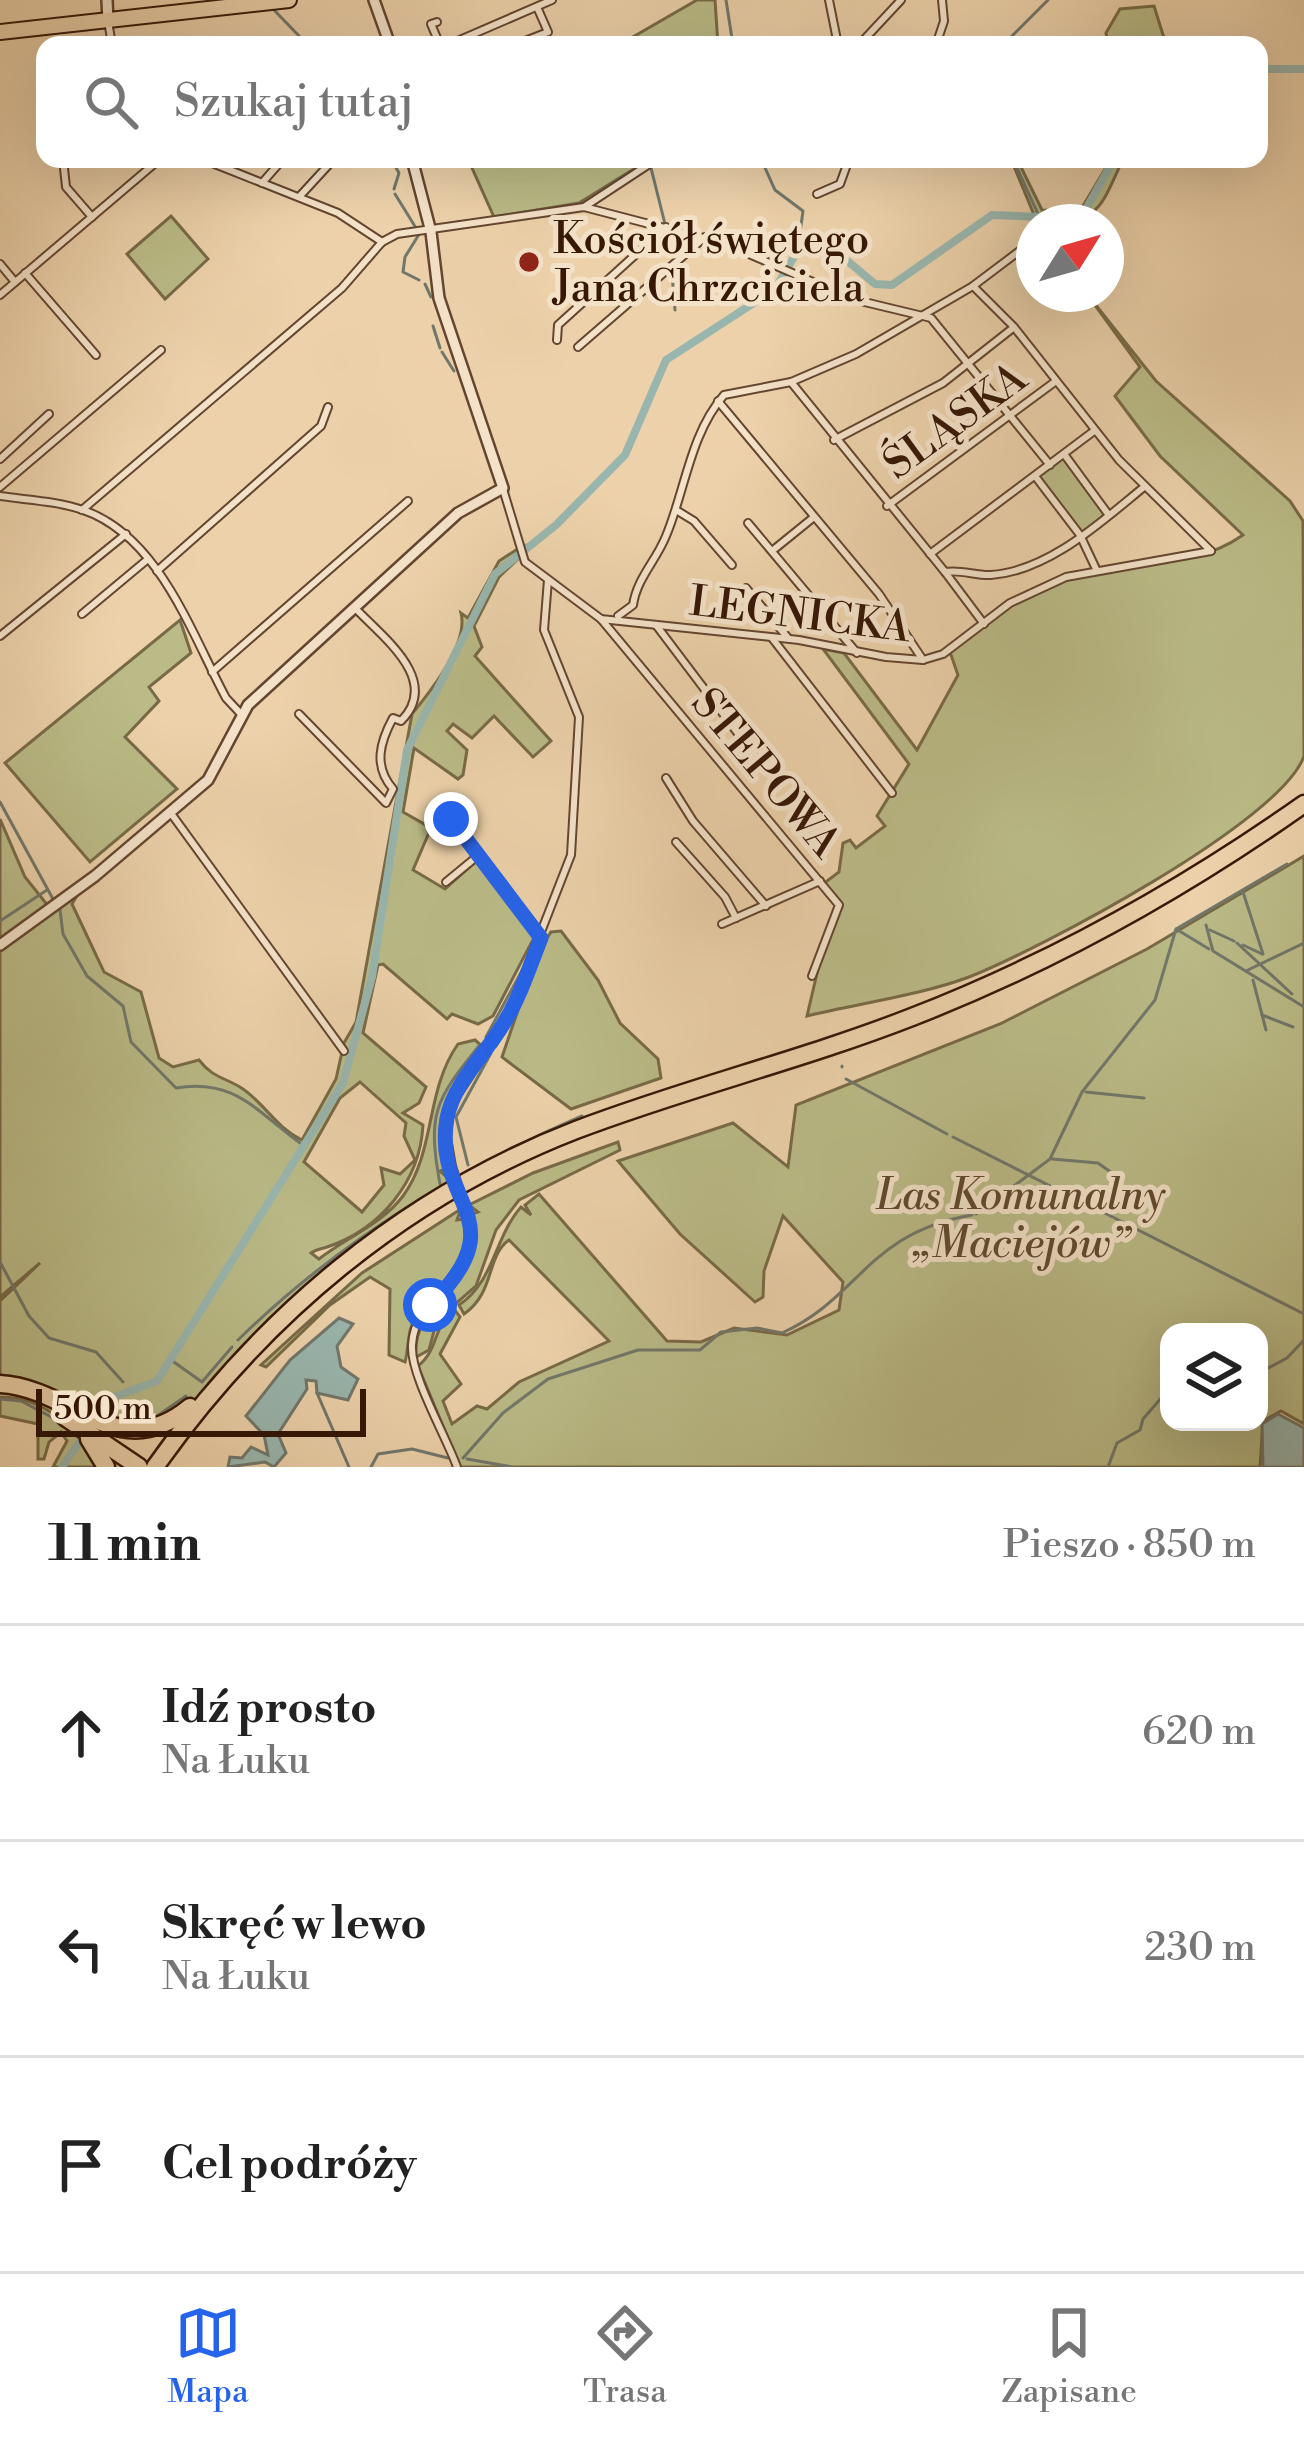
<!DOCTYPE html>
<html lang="pl">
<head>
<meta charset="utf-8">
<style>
	:root { --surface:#fff; --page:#f6f6f6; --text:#222; --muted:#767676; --line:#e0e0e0; --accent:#2563eb }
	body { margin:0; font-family:"Libre Bodoni",serif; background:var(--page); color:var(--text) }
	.controls { position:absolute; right:36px; bottom:36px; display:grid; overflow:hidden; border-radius:24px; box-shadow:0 12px 48px #0002 }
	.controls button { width:108px; height:108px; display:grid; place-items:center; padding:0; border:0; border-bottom:3px solid var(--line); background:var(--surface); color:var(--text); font:60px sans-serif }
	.compass { position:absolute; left:1016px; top:204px; width:108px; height:108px; border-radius:50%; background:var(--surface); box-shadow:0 12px 48px #0002; rotate:53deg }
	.scale { position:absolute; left:36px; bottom:30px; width:330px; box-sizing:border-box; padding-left:12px; border:6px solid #371807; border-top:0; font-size:33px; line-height:42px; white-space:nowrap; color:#371807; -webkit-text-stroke:9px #f3e1c8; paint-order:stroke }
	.stop { position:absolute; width:36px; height:36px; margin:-27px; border:9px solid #2563eb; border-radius:50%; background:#fff }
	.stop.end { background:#2563eb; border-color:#fff; box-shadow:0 3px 12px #0008 }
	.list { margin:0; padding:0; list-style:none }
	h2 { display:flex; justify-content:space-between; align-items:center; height:156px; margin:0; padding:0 48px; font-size:51px }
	h2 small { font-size:39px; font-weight:400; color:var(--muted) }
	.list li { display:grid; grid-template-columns:78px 1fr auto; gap:36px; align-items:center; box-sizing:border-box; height:216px; padding:0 48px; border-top:3px solid var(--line) }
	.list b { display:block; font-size:45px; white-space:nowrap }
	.list p { margin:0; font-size:39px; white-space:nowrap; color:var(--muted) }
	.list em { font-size:39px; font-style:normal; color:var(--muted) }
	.icon { flex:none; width:66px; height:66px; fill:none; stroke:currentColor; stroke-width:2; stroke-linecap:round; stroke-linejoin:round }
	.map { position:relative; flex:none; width:1304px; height:1467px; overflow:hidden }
	.search { position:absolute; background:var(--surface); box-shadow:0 12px 48px #0002; left:36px; right:36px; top:36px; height:132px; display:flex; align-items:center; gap:30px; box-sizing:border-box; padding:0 42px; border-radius:24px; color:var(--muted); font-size:45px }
	.sheet { height:804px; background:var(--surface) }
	nav { display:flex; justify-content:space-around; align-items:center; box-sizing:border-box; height:168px; border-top:3px solid var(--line); background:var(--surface); font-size:33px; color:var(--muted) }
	nav a { display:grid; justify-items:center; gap:6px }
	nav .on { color:var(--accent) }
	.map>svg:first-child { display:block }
</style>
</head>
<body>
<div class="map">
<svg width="1304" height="1467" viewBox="0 0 1304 1467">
	<rect width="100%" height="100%" fill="#ecd1aa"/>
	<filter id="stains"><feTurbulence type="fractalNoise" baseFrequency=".00167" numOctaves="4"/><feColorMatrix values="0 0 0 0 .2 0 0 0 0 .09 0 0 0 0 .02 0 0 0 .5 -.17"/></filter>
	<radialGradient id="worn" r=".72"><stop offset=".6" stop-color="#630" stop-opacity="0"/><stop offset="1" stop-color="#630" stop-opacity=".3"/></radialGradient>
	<g fill="#babb87" stroke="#786a47" stroke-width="3" fill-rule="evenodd">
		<path d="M697,0H715L718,45H619Z"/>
		<path d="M1154,6L1164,38L1150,45H1108L1106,33L1120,9Z"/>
		<path d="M468,159H650L579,203L494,217Z"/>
		<path d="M1011,159H1017L1042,210L1080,211L1111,159H1123C1098,214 1099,222 1037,222Z"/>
		<path d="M171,216L208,259L165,299L127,254Z"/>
		<path d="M1087,294L1156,381L1290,501L1303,521L1304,756C1281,822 1038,950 969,977C918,996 859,1003 807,1016L829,922L840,904L823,884L839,872L843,843L850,840L856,848L885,826L877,816L909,764L823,649L844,653L917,750L958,675L950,652C983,621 1022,591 1066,577C1126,558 1189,573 1243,535L1160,456L1115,396L1140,367Z"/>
		<path d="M1064,454L1108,514L1080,535L1035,476Z"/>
		<path d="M516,550L519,558L499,577L474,626L482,647L475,656L551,741L533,757L494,716L472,738L453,724L447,731L467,750L463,775L458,779L414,748L403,812L431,828L413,870L445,889L481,857L537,932L493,1016L478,1024L452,1014L447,1019L383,964L378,965L363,1033L426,1087L419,1103L403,1113L423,1125C420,1181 381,1229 327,1247C321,1249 316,1249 311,1253L319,1259C346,1238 382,1224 403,1196C436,1151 425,1091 458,1044L475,1040L483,1047C454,1089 436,1116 448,1168L440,1171L452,1182L315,1277L192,1403L141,1429L0,1380V1301L40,1263L0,1297V951L78,894L72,904L104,972L141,992L159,1058L173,1067L199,1060C212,1077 223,1077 240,1087C264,1102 275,1127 302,1140L336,1079L344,1043L356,1022L412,714C429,693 469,644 461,613L468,618L499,561ZM360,1082L406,1123L404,1136L415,1160L400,1174L381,1168L384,1185L362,1212L304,1162L340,1098Z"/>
		<path d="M180,620L191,653L149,687L159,701L125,737L177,789L90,862L5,763Z"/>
		<path d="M0,819L25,877L49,907L0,942Z"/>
		<path d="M1304,856V1424L1281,1411L1263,1421L1260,1467H460L418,1366C439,1350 433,1325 454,1309L460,1317L440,1354L461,1384L443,1401L452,1424L477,1406L487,1409L519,1382L609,1341L509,1240C486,1256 495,1293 464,1314L459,1305C494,1282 494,1238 521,1207L531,1215L525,1205L539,1194L667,1341L701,1342L734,1328L787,1335L839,1310L843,1282L783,1216L764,1271L763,1297L755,1302L680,1234L618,1161L733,1123L788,1167L796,1105L1000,1024L1147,949ZM1169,1332H1259V1422H1169Z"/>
		<path d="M561,931L598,980L620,1023L658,1059L661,1078L571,1109L502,1057L538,952L551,932Z"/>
		<path d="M618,1142L620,1150L519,1200L496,1230L476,1286L437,1320L429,1350L416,1357C411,1295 491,1289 472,1214L478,1212L469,1205L533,1173Z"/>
		<path d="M461,1209L457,1220L464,1219C476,1269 439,1280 416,1316C407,1330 409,1348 405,1362L389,1355L390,1289L370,1277L330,1305L266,1367L261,1365L362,1273Z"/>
		<path d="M0,1397C48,1397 77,1431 103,1467H53L67,1441L61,1432L49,1442L44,1459H38V1424L0,1416Z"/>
	</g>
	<g fill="#99b6ae" stroke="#72776b" stroke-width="3">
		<path d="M339,1318L353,1324L337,1346L341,1367L358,1379L348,1400L317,1393L316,1381L306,1380L307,1389L278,1434L286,1453L274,1467L265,1462L228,1467L230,1457L242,1458L251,1447L268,1455L264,1435L246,1416L290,1360Z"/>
		<path d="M1278,1414L1304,1428V1467H1263L1262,1424Z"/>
	</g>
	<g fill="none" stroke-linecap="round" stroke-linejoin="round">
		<g stroke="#72776b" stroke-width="3">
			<path d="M726,0L733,45"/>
			<path d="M274,10L301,38"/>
			<path d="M1003,45L1048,0"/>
			<path d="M391,159L399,173L394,189"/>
			<path d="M761,159L775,190L803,211L798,247"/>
			<path d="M1013,159L1039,216"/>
			<path d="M651,168L665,224"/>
			<path d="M395,194L416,228"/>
			<path d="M418,236L405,257L403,272L419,280"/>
			<path d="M672,274L675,310"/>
			<path d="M425,284L431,297"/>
			<path d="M433,326L440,348"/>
			<path d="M442,352L454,371"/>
			<path d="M526,545L527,547"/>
			<path d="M0,802L53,899"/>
			<path d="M1243,892L1263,954"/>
			<path d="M60,910L63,934L87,976L123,1006L131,1042L176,1088C235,1078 257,1112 300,1143"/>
			<path d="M0,921L47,890"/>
			<path d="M1206,925L1213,951L1304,1007"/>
			<path d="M1176,929L1209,949"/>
			<path d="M1210,930L1234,941"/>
			<path d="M1237,943L1292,994"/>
			<path d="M1243,945L1262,954"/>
			<path d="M1246,971L1304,943"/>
			<path d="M1253,980L1266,1030"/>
			<path d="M1262,1015L1293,1027"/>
			<path d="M486,1037L525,965"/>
			<path d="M496,1046L515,1011"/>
			<path d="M842,1066V1067"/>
			<path d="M846,1079L947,1134"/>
			<path d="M1086,1092L1144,1098"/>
			<path d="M953,1137L1074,1198"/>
			<path d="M303,1145L305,1146"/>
			<path d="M1052,1159L1098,1163L1112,1173"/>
			<path d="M468,1165L456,1117L491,1053"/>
			<path d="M440,1184C427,1114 435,1100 479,1046"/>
			<path d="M1079,1200L1304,1314"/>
			<path d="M976,1214L1050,1159L1082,1092L1155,1000L1176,929L1287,864"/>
			<path d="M0,1262L29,1316L49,1338L96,1352L123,1382"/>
			<path d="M238,1340C338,1242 454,1171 582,1116"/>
			<path d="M171,1360L202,1382L232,1347"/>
			<path d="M1259,1373L1287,1358L1304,1340"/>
			<path d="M317,1393L349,1467"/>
			<path d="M0,1399L21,1401L59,1421"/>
			<path d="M157,1416L186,1396"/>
			<path d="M70,1430L81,1440"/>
			<path d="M463,1458L503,1413L548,1379L638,1350H700L721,1332L757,1328L782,1333C861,1297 867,1233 972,1215"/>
			<path d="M467,1459L512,1467"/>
			<path d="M371,1467L378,1454L412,1449L448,1458"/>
			<path d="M1108,1467L1117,1443L1140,1430L1143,1419L1169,1389"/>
		</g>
		<g stroke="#99b6ae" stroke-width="8">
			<path d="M1259,69H1304"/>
			<path d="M96,1418L114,1397L157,1381L343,1083L372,977L407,750L495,574L556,525L625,455L666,360L775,289L801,245L826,243L875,284L892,285L992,215L1062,218L1085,211L1114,159"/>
			<path d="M62,1467L81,1440"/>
		</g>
		<defs>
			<g id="minor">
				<path d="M829,0L838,45"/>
				<path d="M108,21L112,45"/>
				<path d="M437,22L431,24L440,45"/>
				<path d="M448,45L552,0"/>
				<path d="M515,45L548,32L537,7"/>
				<path d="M859,45L901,0"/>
				<path d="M936,45L944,21L942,0"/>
				<path d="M63,159L66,187L92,217"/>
				<path d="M202,159L338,213L382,242"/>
				<path d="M262,183L283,159"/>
				<path d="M817,194L840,184L849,159"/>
				<path d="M299,197L334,159"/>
				<path d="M584,207L657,159"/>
				<path d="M382,242L397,234L584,207L726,244L852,299L931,318L1050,465"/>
				<path d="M0,264L15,282"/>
				<path d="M25,273L96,355"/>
				<path d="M973,286L1014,327L1119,460L1211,551"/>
				<path d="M0,295L160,159"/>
				<path d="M557,340L558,325L666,227"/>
				<path d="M578,347L705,237"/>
				<path d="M791,382L945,572C961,569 976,576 991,575C1049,571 1102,521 1144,487"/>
				<path d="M718,401L879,594L923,660"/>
				<path d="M834,440L943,383L1013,328"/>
				<path d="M1064,454L1108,514"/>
				<path d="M0,459L49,414"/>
				<path d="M1035,476L1080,535L1097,571"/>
				<path d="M0,487L161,350"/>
				<path d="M503,489L525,562L601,619L799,640L886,657L923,660L943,654L1010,603L1066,577L1211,551"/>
				<path d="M0,496C27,500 57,501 83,510C159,536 191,633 226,698L240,713"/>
				<path d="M887,506L1056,381"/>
				<path d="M82,510L342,288L382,242"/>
				<path d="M676,510L694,521L732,565"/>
				<path d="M748,523L857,653"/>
				<path d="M772,551L814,517"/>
				<path d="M930,554L1094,431"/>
				<path d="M157,571L321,426L328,407"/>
				<path d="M945,572L984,624"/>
				<path d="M746,588L788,638"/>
				<path d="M82,614L148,559"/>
				<path d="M618,616L633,605C637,578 656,561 666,536C685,491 690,434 724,395L791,382L856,354L973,286L1034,240"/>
				<path d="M601,619L839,905L812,976"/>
				<path d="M656,625L758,760"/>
				<path d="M0,636L126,534"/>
				<path d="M772,638L892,793"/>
				<path d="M212,672L408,501"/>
				<path d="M299,714L386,803L393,789C373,766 380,742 393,718L401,721C441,681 385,639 357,610"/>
				<path d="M666,778L693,821L766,906"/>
				<path d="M441,805L540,936"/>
				<path d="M170,812L344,1051"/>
				<path d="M676,842L725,897L736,918"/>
				<path d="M446,882L480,854"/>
				<path d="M722,924L820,881"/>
				<path d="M452,1166L446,1132L452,1103L507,1019L571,855L579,717L544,630L548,580"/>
				<path d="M457,1467C446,1436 410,1375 412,1345C415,1288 486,1288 468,1216"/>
			</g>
			<g id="tertiary">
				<path d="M107,0L108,21"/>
				<path d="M374,0L390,45"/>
				<path d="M0,945L95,876L208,780L248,705L458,513L503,488L439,298L431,232L412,159"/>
			</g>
			<path id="primary" d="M0,32L289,0"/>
			<g id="motorway">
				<path d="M0,1384C73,1388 118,1467 190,1407"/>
				<path d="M65,1417L139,1467"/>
				<path d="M89,1439L106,1467"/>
				<path d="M155,1467C261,1317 403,1197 576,1130C686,1088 802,1060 912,1017C1051,963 1182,890 1304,804"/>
			</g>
		</defs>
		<use href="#minor" stroke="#644630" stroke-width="10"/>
		<use href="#tertiary" stroke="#644630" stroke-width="14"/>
		<use href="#primary" stroke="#371807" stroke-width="18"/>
		<use href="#motorway" stroke="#371807" stroke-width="21"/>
		<use href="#minor" stroke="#f3e1c8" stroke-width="6"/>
		<use href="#tertiary" stroke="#f3e1c8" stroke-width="9"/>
		<use href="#primary" stroke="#ecd1aa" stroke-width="14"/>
		<use href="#motorway" stroke="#ecd1aa" stroke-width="16"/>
		<defs>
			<path id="minor-bridge" d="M452,1166L468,1216"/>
		</defs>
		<use href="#minor-bridge" stroke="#644630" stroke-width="10" stroke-linecap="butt"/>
		<use href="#minor-bridge" stroke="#f3e1c8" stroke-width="6"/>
	</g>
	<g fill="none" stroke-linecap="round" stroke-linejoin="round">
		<path stroke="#2563eb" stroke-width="15" d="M430,1305C519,1218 432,1205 447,1118C454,1082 486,1054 504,1023C520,997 530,966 541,938L451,819"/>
	</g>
	<circle fill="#8f2418" stroke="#f3e1c8" stroke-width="4.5" cx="529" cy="262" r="12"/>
	<g text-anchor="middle" stroke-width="10" stroke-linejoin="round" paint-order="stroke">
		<g font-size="42" fill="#371807" stroke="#f3e1c8" text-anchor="start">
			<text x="553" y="253">Kościół świętego<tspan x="553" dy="48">Jana Chrzciciela</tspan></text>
		</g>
		<g font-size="42" fill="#371807" stroke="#f3e1c8">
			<text transform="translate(954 420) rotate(-36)" y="15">ŚLĄSKA</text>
			<text transform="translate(800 613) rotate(7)" y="15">LEGNICKA</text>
			<text transform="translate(767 772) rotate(50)" y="15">STEPOWA</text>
		</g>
		<g font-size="42" font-style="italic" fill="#5e492d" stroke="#f3e1c8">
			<text x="1021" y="1209">Las Komunalny<tspan x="1021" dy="48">„Maciejów”</tspan></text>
		</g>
	</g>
	<rect width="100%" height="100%" filter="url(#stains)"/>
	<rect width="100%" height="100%" fill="url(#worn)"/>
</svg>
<div class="controls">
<button><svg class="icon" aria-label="layers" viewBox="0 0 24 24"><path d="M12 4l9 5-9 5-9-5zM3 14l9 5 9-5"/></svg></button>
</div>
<svg class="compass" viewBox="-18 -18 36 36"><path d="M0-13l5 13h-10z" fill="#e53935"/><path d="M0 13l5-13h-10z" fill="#767676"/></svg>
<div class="scale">500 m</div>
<div class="stop" style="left:430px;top:1305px"></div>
<div class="stop end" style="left:451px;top:819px"></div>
<div class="search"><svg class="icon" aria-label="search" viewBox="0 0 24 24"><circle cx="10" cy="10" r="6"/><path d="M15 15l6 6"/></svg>Szukaj tutaj</div>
</div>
<section class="sheet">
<h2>11 min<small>Pieszo · 850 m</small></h2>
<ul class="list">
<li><svg class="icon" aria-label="ahead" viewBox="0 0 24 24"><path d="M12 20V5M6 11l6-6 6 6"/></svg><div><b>Idź prosto</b><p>Na Łuku</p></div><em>620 m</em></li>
<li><svg class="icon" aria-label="left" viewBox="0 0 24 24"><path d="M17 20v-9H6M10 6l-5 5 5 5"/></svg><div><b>Skręć w lewo</b><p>Na Łuku</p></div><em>230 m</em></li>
<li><svg class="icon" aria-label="arrive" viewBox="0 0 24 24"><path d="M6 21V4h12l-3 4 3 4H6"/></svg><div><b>Cel podróży</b></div></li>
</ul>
</section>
<nav>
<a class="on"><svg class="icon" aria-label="map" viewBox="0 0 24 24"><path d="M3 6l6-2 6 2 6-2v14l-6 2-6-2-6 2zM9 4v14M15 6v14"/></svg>Mapa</a>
<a><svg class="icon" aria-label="directions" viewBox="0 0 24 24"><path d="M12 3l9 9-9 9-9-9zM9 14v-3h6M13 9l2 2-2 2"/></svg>Trasa</a>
<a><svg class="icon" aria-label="saved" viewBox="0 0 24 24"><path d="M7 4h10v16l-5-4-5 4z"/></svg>Zapisane</a>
</nav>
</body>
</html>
